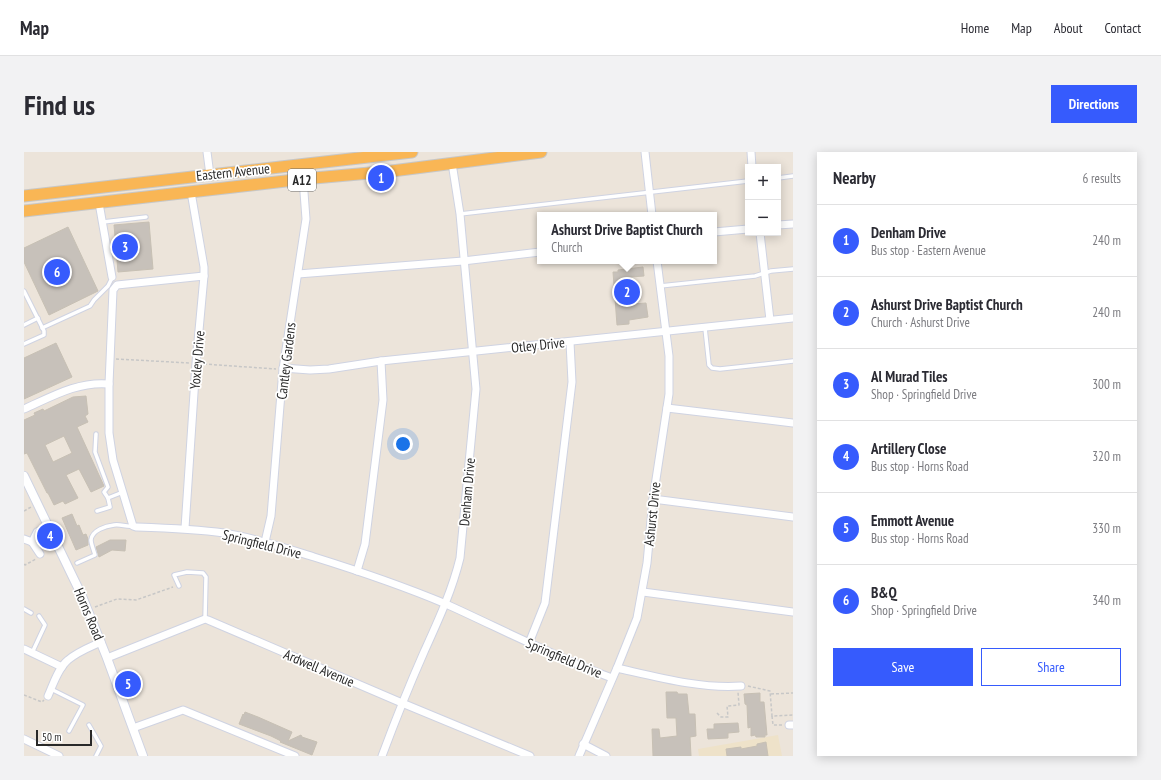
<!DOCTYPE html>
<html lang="en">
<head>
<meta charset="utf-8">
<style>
	:root { --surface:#fff; --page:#f2f2f3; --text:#2b2b33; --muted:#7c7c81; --line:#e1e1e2; --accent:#365bfd }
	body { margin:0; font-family:"PT Sans Narrow",sans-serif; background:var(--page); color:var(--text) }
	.controls { position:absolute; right:12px; top:12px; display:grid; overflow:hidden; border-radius:0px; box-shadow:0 2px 10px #0003 }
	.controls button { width:36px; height:36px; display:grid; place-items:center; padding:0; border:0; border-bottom:1px solid var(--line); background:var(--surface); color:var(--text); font:20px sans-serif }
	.scale { position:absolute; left:12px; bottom:10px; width:56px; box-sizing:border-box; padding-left:4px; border:2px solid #292929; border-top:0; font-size:11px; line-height:14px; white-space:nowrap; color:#292929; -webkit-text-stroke:3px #fff; paint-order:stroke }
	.you { position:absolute; left:379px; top:292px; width:14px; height:14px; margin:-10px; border:3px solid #fff; border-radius:50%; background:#1a73e8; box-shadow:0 0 0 6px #1a73e833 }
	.badge { display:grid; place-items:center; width:26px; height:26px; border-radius:50%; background:var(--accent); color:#fff; font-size:13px; font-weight:700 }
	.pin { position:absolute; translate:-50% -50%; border:2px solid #fff; box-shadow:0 1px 4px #0006 }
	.popup { position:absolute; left:513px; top:60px; width:180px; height:52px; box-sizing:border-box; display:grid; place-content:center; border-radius:0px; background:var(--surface); filter:drop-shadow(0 1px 3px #0005); font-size:13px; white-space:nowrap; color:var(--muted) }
	.popup b { font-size:15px; color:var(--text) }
	.popup::after { content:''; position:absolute; left:50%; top:100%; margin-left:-8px; border:8px solid transparent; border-top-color:var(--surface) }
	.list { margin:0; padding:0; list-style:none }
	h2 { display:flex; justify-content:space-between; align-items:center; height:52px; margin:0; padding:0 16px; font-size:17px }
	h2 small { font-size:13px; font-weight:400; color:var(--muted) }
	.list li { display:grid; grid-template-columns:26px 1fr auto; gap:12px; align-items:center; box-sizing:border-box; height:72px; padding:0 16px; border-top:1px solid var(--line) }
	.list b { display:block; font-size:15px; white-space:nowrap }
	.list p { margin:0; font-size:13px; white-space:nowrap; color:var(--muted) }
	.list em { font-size:13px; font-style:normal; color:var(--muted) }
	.actions { display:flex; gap:8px; padding:12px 16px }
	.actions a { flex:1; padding:9px 0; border:1px solid var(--accent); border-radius:0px; text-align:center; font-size:14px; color:var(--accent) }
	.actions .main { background:var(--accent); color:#fff }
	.map { position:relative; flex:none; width:769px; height:604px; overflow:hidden; border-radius:0px }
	header { display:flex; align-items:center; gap:24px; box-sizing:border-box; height:56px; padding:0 20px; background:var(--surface); border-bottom:1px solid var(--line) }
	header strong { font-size:19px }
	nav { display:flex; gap:22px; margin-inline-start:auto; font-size:14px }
	.intro { display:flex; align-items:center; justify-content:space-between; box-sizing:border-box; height:96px; padding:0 24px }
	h1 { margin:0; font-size:28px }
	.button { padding:10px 18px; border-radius:0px; background:var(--accent); color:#fff; font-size:14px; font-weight:700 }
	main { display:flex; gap:24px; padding:0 24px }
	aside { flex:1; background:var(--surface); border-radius:0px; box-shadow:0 2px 10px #0003 }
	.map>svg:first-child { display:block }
</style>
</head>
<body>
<header>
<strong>Map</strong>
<nav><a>Home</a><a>Map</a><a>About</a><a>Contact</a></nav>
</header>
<div class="intro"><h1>Find us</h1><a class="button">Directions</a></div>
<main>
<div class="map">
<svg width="769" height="604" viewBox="0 0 769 604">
	<rect width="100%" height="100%" fill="#ece4da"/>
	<path fill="#eee2c9" d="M754,583L758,604H675L674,597Z"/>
	<g fill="#c7c1ba" stroke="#c7c0b4" fill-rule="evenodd">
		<path d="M125,70L129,117L94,120L90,73Z"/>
		<path d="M44,75L74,139L25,163L0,110V96Z"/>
		<path d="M619,115L620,124L607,125L609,152L622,151L624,165L605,168V172L593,173L589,120H594V118Z"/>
		<path d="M32,191L48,225L0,247V206Z"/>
		<path d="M62,244L64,262L61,264L64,270L53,275L80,334L67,340L55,317L42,323L54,346L41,352L39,349L30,353L24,341H23L3,301L0,302V268L11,263L10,261L19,257L20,259L49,245ZM40,284L48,301L29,310L21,293Z"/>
		<path d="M48,362L53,374L55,373L59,383L62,382L64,387V393L52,398L38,366Z"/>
		<path d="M86,388H102L101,399L88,398L75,405L72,395Z"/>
		<path d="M642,540H653L654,542H663L665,562H671L672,584L666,585L667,604H629L628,577H635L636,586L653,584L652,566H643Z"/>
		<path d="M736,541V550H740L743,583H741V585H732L731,583L727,584V575L724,576L723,553L721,552L720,542Z"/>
		<path d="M221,560L234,565L268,580L264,589L277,583L278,585L293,590L288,603L256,590L257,589L247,584L215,572L219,562L220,563Z"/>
		<path d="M714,571L715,580L704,581V586L684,587L683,577H690V572Z"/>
		<path d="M742,590L744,604H703L702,597L717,595V597L733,594V592Z"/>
	</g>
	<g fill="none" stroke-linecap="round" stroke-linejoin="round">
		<defs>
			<g id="service">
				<path d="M754,26L769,24"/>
				<path d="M436,62L724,29"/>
				<path d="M79,70L122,65"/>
				<path d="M636,134L731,124L747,119L769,117"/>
				<path d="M0,139L20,179V183L0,192"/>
				<path d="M0,173L14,166"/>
				<path d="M18,176L66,154L70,148L84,134L88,126"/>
				<path d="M681,176L685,213L688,216L696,217L769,209"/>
				<path d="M72,282L71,300L84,335L80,340L84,346"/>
				<path d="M73,359L86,355L84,346L99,340"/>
				<path d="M53,411L71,403C70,399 67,392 67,388C68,378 82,374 90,373C97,372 102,375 109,374"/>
				<path d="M155,434L150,423L163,420L179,421L182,425L181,467"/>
				<path d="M0,457L7,461"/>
				<path d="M8,501L21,473L15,464"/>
				<path d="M27,537L59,553L45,579"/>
				<path d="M65,573L77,594L72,604"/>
			</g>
			<g id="minor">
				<path d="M183,0L186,23"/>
				<path d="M621,0L628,63"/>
				<path d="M727,0L728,15"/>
				<path d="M75,51L88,125"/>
				<path d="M754,73L769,72"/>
				<path d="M690,80L724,77"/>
				<path d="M736,81L746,168"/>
				<path d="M274,122L439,109L516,100"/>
				<path d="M180,124L93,133L89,138L85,232V281L89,308L109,374L112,375C141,376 171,377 200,381C231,386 261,396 290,405C335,419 379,434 422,452C477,477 531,505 588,526"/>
				<path d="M259,216L286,218L305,217L357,209L769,166"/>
				<path d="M643,256L769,271"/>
				<path d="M0,257C27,245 54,229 85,232"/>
				<path d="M629,347L769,365"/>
				<path d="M161,376L172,211L180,124V115L167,40"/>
				<path d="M0,387L8,390"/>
				<path d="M241,390L247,364L259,217L282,67L279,27"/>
				<path d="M16,402L8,390L13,380L25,374"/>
				<path d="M333,419L341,392L359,248L357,209"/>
				<path d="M619,440L769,460"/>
				<path d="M505,491L521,451L548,230L546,190"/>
				<path d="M0,497L38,515"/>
				<path d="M83,506L181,467L184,468L378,551L506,604"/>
				<path d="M593,516C633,525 677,537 717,534"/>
				<path d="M24,544C29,533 34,516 44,508C53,500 66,495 77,490"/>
				<path d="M765,573H769"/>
				<path d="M109,576L159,558L271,604"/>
				<path d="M0,587L35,604"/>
				<path d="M559,592L582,604"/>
				<path d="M358,604C371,569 385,534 400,500C414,469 428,439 436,406L452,237L436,62L428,11"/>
				<path d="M555,604L593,516L613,466L623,411L629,347L645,242V204L633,109"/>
			</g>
			<path id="tertiary" d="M0,324L58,444L83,506L119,604"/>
			<g id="trunk">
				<path d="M0,44L388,0"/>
				<path d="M0,59L279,27L368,19L517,0"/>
			</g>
		</defs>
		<use href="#service" stroke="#cfd3e2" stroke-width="5.5"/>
		<use href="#minor" stroke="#cfd3e2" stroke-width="9"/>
		<use href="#tertiary" stroke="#cfd3e2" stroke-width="10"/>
		<use href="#trunk" stroke="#c7c7c7" stroke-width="13"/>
		<g stroke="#c7c7c7" stroke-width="1.5" stroke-dasharray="3 2" stroke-linecap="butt">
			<path d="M92,207L166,211"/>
			<path d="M180,212L252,217"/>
			<path d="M0,359L7,355"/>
			<path d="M0,412L1,413L12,407"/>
			<path d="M71,455L93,447L112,448L149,435"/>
			<path d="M724,534L746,539L748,564L769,563"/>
			<path d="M747,542L769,541"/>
			<path d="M0,543L18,550L20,548"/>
			<path d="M693,561L697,565H704L703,554L715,553L714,540"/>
			<path d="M748,564L749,573H759"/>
		</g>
		<use href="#service" stroke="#fff" stroke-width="3.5"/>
		<use href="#minor" stroke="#fff" stroke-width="7"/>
		<use href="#tertiary" stroke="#fff" stroke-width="8"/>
		<use href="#trunk" stroke="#f9b655" stroke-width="11"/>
	</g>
	<g text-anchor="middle" stroke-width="3.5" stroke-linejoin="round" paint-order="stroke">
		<rect fill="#fff" stroke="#696969" stroke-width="1" x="264" y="17" width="28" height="22" rx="3"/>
		<g font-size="13" font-weight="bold" fill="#292929">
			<text x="278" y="33">A12</text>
		</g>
		<g font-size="14" fill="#292929" stroke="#fff">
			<text transform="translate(209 20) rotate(-6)" y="5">Eastern Avenue</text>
			<text transform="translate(514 193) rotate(-6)" y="5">Otley Drive</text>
			<text transform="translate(173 208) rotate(-85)" y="5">Yoxley Drive</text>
			<text transform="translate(262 209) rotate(-83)" y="5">Cantley Gardens</text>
			<text transform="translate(443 340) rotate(-85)" y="5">Denham Drive</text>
			<text transform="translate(628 362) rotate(-84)" y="5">Ashurst Drive</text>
			<text transform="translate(238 392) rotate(14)" y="5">Springfield Drive</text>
			<text transform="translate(65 462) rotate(67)" y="5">Horns Road</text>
			<text transform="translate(540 506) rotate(23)" y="5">Springfield Drive</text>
			<text transform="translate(295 516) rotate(23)" y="5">Ardwell Avenue</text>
		</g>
	</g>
</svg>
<div class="controls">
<button>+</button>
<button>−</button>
</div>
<div class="scale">50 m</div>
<div class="you"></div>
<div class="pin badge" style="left:357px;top:26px">1</div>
<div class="pin badge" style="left:603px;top:140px">2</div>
<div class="popup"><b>Ashurst Drive Baptist Church</b>Church</div>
<div class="pin badge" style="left:101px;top:95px">3</div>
<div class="pin badge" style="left:26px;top:384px">4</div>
<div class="pin badge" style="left:104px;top:532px">5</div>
<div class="pin badge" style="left:33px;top:120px">6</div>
</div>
<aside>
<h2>Nearby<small>6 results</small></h2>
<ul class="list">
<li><span class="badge">1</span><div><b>Denham Drive</b><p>Bus stop · Eastern Avenue</p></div><em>240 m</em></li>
<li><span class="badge">2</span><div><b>Ashurst Drive Baptist Church</b><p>Church · Ashurst Drive</p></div><em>240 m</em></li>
<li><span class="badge">3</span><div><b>Al Murad Tiles</b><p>Shop · Springfield Drive</p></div><em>300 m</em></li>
<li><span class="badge">4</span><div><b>Artillery Close</b><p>Bus stop · Horns Road</p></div><em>320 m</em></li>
<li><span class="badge">5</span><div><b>Emmott Avenue</b><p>Bus stop · Horns Road</p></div><em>330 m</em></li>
<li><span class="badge">6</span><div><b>B&amp;Q</b><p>Shop · Springfield Drive</p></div><em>340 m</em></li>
</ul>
<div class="actions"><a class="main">Save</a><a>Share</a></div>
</aside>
</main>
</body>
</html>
